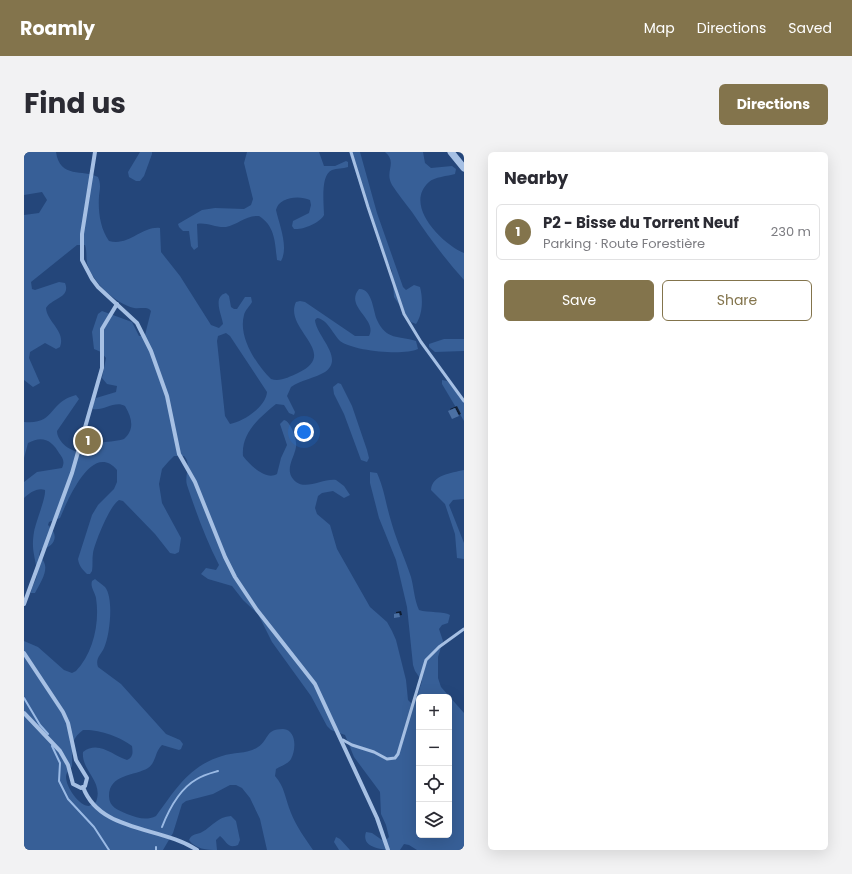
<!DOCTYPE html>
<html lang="en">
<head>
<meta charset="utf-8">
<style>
	:root { --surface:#fff; --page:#f2f2f3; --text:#2b2b33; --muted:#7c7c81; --line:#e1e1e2; --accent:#83744c }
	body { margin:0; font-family:Poppins,sans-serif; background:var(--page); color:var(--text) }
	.controls { position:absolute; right:12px; bottom:12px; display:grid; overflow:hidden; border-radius:6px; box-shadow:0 4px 16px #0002 }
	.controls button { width:36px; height:36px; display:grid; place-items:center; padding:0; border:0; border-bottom:1px solid var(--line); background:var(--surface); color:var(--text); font:20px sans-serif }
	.you { position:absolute; left:280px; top:280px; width:14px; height:14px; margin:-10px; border:3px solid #fff; border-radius:50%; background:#1a73e8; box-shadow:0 0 0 6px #1a73e833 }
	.badge { display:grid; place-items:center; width:26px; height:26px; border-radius:50%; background:var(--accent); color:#fff; font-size:13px; font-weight:700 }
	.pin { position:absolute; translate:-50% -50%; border:2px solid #fff; box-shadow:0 1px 4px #0006 }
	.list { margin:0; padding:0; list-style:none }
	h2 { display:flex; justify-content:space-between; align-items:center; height:52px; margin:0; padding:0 16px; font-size:17px }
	h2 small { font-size:13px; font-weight:400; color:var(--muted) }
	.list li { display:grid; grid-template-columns:26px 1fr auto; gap:12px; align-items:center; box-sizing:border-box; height:56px; margin:0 8px 8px; padding:0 8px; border:1px solid var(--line); border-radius:6px }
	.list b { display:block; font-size:15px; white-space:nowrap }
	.list p { margin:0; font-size:13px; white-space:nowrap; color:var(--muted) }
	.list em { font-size:13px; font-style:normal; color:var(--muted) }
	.actions { display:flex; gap:8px; padding:12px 16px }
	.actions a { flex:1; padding:9px 0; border:1px solid var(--accent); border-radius:6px; text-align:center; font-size:14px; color:var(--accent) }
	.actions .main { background:var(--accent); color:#fff }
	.icon { flex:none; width:22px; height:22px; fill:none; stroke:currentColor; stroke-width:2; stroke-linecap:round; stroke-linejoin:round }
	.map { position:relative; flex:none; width:440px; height:698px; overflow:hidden; border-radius:6px }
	header { display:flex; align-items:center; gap:24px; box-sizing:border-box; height:56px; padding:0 20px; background:var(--accent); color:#fff }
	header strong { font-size:19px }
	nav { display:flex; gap:22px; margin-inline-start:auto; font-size:14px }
	.intro { display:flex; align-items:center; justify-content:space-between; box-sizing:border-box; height:96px; padding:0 24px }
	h1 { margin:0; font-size:28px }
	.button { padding:10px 18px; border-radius:6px; background:var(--accent); color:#fff; font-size:14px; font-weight:700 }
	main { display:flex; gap:24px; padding:0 24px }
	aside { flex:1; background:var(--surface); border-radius:6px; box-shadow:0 4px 16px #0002 }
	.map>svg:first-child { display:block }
</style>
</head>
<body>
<header>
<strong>Roamly</strong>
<nav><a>Map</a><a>Directions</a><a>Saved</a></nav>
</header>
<div class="intro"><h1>Find us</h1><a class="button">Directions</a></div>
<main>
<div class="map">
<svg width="440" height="698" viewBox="0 0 440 698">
	<defs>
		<filter id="shadow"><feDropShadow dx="2" dy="-2" stdDeviation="0" flood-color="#0009"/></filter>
	</defs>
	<rect width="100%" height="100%" fill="#24467a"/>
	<g fill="#375f97" fill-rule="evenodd">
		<path d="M0,0H32C36,27 59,17 74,25C77,32 76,36 75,44C74,59 76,76 85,89C104,95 118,74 136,76L137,100L156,124L187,173L195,176L199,172C198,163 188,145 202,141L205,144L207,155L210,157H213L221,145H227L228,150C226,154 221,158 220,163C214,185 232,212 247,227C256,230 265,225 274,221C317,201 259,177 272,150L276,149L281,150L331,184H345C354,167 320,155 335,137C348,136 349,158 353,168C363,189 374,183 392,189L394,197C379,204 329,199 316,189C309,182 303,167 293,166L291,168C292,184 321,206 301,220C291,226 277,228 267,235L263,244L271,260L270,263L265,261L260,253L252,252C235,266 217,281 219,304C226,313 242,329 253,322L257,306L263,293L256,272L260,268C264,269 266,273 268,277C270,282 273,289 272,295C270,307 259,319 272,330C283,338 300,326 312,328L320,334L326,343L320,346L309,339L298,341L294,344L291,356L293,362L306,373L313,397L346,455L363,470L368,479L372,488L382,528L384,548L388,552L393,545L398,529L391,519L389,513L383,455L372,408L355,366L346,331V320L353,321C360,336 362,353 367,369C372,388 381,406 387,425C390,436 390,447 395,458C404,461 420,459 426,463L424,471L418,473L415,477L419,489L414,505V526L417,535L440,561V698H393L385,693L380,692L376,698C364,698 336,698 342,680L348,681L358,688L363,687L365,685L362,673L357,662L356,640L330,605L321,583L307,578L303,574L287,544L248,490L234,462L219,448L208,434L184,427L177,422L182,416L192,418L195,413C182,388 172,360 163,333C160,323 168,312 160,304H150L145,309L138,317L135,332L138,351L157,386L155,400L151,402L146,401L131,382L99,349L95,348C86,353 71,390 69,401C68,407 69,413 68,419L66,422H63C58,417 55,414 54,407L68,363L74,353L90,337L93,330V318C68,289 44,348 36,366L25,370L24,373C36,383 31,395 16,398L15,404C28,414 18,428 11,441H7C7,434 14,427 13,420C11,404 7,398 10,380C12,369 22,346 21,338C14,335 5,341 0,346V330L13,320L38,316C41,310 39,306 35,301C28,288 18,283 4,291L0,306V270C32,273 24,250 52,243L55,247L33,279C33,290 49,303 61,299C66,297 69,293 75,291C83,289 91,290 100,287C111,277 108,266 101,254C91,248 80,259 69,257L68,255L72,246L92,240L93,234L83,232L78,226L82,206L77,200L70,197L68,180L74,162L78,159L108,170L115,184L121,183L127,159C124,154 116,157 110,156C91,151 69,131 63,111C62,105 63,99 61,93H53L7,130L8,137L11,138L35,130L41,131C47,146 28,146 22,156C23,170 42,179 36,195L32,197L21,191L6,200L5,206L16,231L9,235L0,228V63L15,61L23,48L18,40L0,43ZM202,181L206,184L243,240C242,255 219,270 206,272L201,264L193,189L194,184ZM395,545H425V683H395Z"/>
		<path d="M116,0H128V2L120,24L116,29H112L105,25L104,20Z"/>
		<path d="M223,0H295L300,14H311L322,9L324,10V15C319,17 313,16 308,18C296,23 300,52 300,63C296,71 279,78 270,77L268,74L269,69L285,61L287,53L286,48C275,43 255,45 252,58C255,72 265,95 257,109L253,108C251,90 251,74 235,64C222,63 213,73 202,75C192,76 182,70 173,72L174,95L170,98L167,94L165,79H159L155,75L154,72L178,58L191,56L220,57L227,53L229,47L220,11Z"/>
		<path d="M325,0H336L353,61L379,135L382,138L390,133L396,135C399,146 399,162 392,172L387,170L370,145L368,119L354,88Z"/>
		<path d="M361,0H399L401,11L407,16L428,14L432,17L431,22C424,24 410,25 405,30C379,53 418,92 440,101V128C421,107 404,84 388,60C381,51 374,42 368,33C360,19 374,11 361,0Z"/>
		<path d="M420,187H440V199L411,200L405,195V192Z"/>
		<path d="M418,228L423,229L440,248V269L418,232Z"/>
		<path d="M314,231L317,232L328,254L343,298L345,306L343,310L337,308L320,262L310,242L309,235Z"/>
		<path d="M440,318V347L429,348L425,353L440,391V407L433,406L431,382L421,352L407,338C408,323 427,321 440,318Z"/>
		<path d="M71,427C74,430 78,432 81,435C90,446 86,483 80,496C77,503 71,506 74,515L97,532L142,582L156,588L159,592L157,597L155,598L138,593C131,599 132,611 124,616C111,624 85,622 85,644C85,655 94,658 103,662C114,666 122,669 132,664C152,637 165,614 198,604C210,600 224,602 234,595C245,588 241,577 259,577C273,578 272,598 267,607C264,612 257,614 252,617L251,624C261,635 261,647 267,661C272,674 281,686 289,698H243L236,667L226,646L218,636L212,633H206L189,642L162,649L158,652L149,681L139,698H0V489L14,495L40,518L48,521L52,519C69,501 76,471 72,446C71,440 66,435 68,429ZM59,578C74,577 97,585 108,594C109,601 109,605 103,608C89,604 75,588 59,600C57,619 80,629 72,650L65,654C55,654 42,635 42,625C42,620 46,618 48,614C49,599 44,589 59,578Z"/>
		<path d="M207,664L212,669L216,688L214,693C204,697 203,690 196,684L192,688L193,698C183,698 171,697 165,688C168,681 173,683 178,680C189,674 193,665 207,664Z"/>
		<path d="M312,685L316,687L326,698H315L310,690Z"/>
	</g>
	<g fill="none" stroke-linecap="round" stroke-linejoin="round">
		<g stroke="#9abae5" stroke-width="2">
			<path d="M0,546L16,573L24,582"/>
			<path d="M28,594L36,611L35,629L44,647L70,675L85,698"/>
			<path d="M138,675C145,657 155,637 173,627C179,623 187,621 194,619"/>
			<path d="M132,698V695"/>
		</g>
	</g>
	<g fill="#4c70a3" filter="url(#shadow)">
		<path d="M431,256L435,264L428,267L424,259Z"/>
		<path d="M375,461L376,465L370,466V462Z"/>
	</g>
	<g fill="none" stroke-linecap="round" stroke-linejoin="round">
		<g stroke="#a6c0e4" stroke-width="3">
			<path d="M327,0L344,55L380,162L397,190L440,249"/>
			<path d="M319,588L328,593L350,600L363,607L371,606L374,602L402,508L415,495L440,477"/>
		</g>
		<g stroke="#a6c0e4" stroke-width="4">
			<path d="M71,0L58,82V108L68,127L74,135L113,171L127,199L143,244L155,302L171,330L201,405L211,425L233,458L291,532L353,666L364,698"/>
			<path d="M0,452L48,321L78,216V177L93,152"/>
			<path d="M0,501L39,560L44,571L52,608L63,626L61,634L57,636L49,632L44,613L36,599L0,561"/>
			<path d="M59,635C76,681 138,674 173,698"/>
		</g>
		<path stroke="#a6c0e4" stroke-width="7" d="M427,0L440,16"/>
	</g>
</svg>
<div class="controls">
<button>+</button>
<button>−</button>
<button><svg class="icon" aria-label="locate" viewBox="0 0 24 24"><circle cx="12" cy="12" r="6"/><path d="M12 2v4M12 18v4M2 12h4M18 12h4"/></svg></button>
<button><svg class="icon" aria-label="layers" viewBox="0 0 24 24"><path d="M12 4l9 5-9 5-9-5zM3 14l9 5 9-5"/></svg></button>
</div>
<div class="you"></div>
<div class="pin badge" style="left:64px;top:289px">1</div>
</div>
<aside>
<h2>Nearby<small></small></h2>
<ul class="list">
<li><span class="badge">1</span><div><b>P2 - Bisse du Torrent Neuf</b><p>Parking · Route Forestière</p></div><em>230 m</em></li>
</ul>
<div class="actions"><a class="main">Save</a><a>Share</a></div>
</aside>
</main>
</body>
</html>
